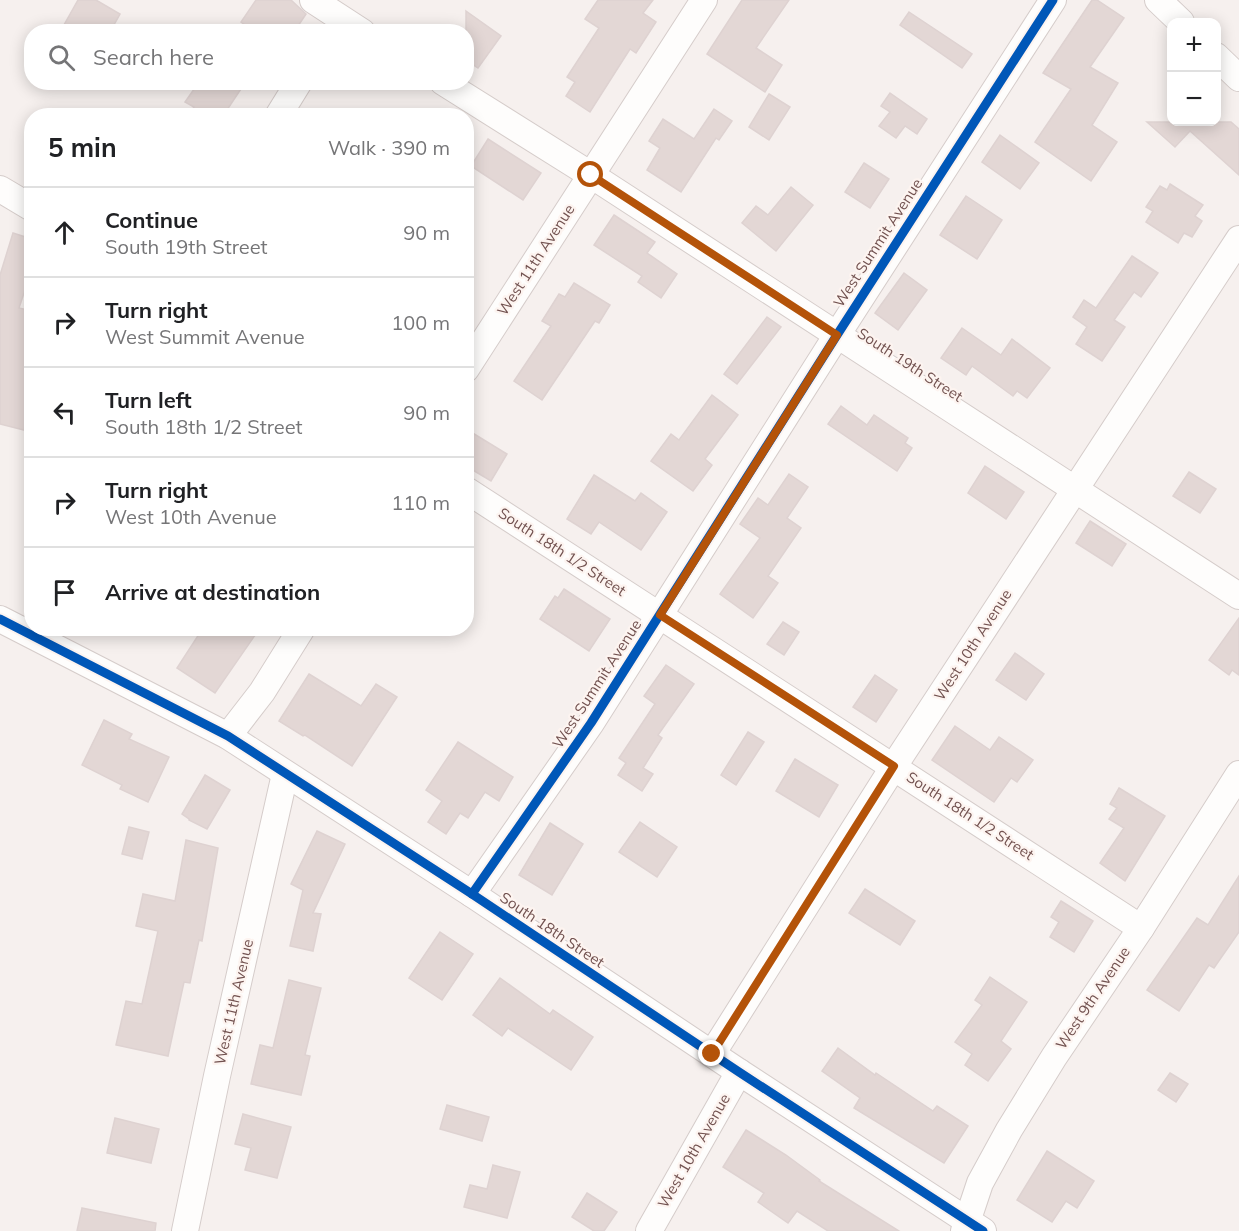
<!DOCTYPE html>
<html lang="en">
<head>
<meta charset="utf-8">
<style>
	:root { --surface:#fff; --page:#f6f6f6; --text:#202124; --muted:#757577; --line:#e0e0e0 }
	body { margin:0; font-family:Mulish,sans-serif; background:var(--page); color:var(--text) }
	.controls { position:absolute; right:18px; top:18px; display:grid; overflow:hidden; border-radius:12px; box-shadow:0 3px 15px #0003 }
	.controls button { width:54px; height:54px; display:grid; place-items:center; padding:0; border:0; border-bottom:2px solid var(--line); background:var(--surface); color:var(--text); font:30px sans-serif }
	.stop { position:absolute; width:18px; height:18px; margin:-14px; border:4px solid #b45309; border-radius:50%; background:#fff }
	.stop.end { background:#b45309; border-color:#fff; box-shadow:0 2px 6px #0008 }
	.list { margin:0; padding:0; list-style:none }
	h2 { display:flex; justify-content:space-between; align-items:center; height:78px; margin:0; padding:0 24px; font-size:26px }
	h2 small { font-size:20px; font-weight:400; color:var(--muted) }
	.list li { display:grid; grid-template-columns:39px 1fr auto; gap:18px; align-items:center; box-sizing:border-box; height:90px; padding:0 24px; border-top:2px solid var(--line) }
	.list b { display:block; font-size:22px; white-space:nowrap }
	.list p { margin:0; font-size:20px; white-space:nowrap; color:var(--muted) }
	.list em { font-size:20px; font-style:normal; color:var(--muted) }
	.icon { flex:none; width:33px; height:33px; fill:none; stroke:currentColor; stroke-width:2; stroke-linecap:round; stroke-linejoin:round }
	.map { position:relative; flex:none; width:1239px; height:1231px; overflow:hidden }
	.search { position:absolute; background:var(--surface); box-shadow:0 3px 15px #0003; left:24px; top:24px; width:450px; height:66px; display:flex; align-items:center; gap:15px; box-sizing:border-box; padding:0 21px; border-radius:24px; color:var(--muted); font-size:22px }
	.panel { position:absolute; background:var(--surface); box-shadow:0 3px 15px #0003; left:24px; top:108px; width:450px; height:528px; border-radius:24px }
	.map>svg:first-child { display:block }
</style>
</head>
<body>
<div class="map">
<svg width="1239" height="1231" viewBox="0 0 1239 1231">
	<rect width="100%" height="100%" fill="#f6f0ee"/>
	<g fill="#e3d7d5" stroke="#ded2d1" stroke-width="1.5">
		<path d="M78,0H96L120,14L110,32H60Z"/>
		<path d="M256,0H291L306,14L294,32H255L241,22Z"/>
		<path d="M598,0H653L643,13L656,22L636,53L630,49L590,112L566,96L575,82L567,77L599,28L585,19Z"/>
		<path d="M742,0H789L756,48L782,65L765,92L707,54Z"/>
		<path d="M1092,0H1097L1124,18L1090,67L1118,83L1092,125L1117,142L1091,181L1035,142L1071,89L1043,73Z"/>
		<path d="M466,11L501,36L478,68L466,60Z"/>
		<path d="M909,12L972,54L962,68L900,25Z"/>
		<path d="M199,82H232L241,89L223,116H188L194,107L185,102Z"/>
		<path d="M890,93L927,119L917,134L905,126L896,138L879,126L890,112L881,106Z"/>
		<path d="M769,94L790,107L769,140L749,127Z"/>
		<path d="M714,109L732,121L719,140L716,138L681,192L647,170L660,148L649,141L663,119L694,139Z"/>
		<path d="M1147,122H1231L1239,129V175L1190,131L1175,147Z"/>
		<path d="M1000,135L1039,163L1020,189L982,162Z"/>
		<path d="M488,139L541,173L523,200L471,166Z"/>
		<path d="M864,163L889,179L870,208L845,192Z"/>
		<path d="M1170,184L1203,205L1195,216L1202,221L1192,237L1184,233L1178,243L1146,222L1153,211L1146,207L1160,186L1167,190Z"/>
		<path d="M791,187L813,205L776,251L742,223L756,206L768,215Z"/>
		<path d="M966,196L1002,220L977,259L940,235Z"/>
		<path d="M614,215L655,242L647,253L677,274L661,298L638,282L642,276L594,245Z"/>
		<path d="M13,233L32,239V269L19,308L32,311V400L24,430L0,424V275Z"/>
		<path d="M1132,256L1158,273L1141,297L1134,292L1114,320L1125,327L1102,361L1076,344L1087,327L1073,317L1084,300L1096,308Z"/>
		<path d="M904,273L927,290L898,330L875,313Z"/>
		<path d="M574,283L610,305L599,323L595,321L542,400L514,381L551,326L542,321L559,294L565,297Z"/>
		<path d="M767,317L781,327L737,384L724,374Z"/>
		<path d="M962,328L1001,355L1012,339L1050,368L1027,398L1017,391L1013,396L972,366L966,375L941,358Z"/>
		<path d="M712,395L738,415L705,459L712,465L693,491L651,461L671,434L679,440Z"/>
		<path d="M841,406L867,425L874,415L908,438L905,443L912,448L897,471L828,424Z"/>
		<path d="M466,429L507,454L491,481L466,466Z"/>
		<path d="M985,466L1024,492L1006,519L968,493Z"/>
		<path d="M1189,472L1216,489L1200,513L1173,496Z"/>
		<path d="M789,474L808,487L787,518L801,528L768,576L778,583L753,618L720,594L760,538L740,524L758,498L768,505Z"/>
		<path d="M594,475L635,501L641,493L667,512L641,550L599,522L591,534L567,519Z"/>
		<path d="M1090,521L1126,544L1112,566L1076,543Z"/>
		<path d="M564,589L610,619L589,651L540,619L555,596L558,598Z"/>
		<path d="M1239,618V675L1232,670L1229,675L1209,660Z"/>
		<path d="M783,622L799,632L784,655L767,644Z"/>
		<path d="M203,628H260L215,693L177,668Z"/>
		<path d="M1015,653L1044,674L1026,700L996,680Z"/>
		<path d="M666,665L694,684L658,735L662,738L643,768L653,774L642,791L618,775L626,763L619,758L655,704L644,696Z"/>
		<path d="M309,674L361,706L376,684L397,697L352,766L305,735L303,736L279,721Z"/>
		<path d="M875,675L897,690L876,722L853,707Z"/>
		<path d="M104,720L132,734L129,739L169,757L148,802L120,789L122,785L82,765Z"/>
		<path d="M955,726L990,750L999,737L1033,760L1017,782L1011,778L994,802L932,760Z"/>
		<path d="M748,732L764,742L736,785L721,775Z"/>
		<path d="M458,742L513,777L499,801L485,792L468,818L460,813L446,834L428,822L442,801L426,790Z"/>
		<path d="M795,759L838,785L819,817L776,791Z"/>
		<path d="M205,775L230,790L207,829L189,820V819L182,814Z"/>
		<path d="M1119,788L1165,816L1125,881L1100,863L1124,828L1109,819L1117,808L1110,804Z"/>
		<path d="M640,822L677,847L657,877L619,852Z"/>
		<path d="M550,823L583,844L552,895L519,875Z"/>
		<path d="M129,827L149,832L142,859L122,854Z"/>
		<path d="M317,831L345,844L313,913L321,914L313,951L290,946L303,890L291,884Z"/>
		<path d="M186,840L218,848L202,941L199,940L190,983L184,982L168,1056L116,1045L126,1001L142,1004L158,931L136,926L143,894L175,901Z"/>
		<path d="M1239,876V932L1214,968L1209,965L1179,1011L1147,990L1197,918L1208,925Z"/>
		<path d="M865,889L915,921L900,945L849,913Z"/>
		<path d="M1061,901L1093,921L1074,952L1050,937L1059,922L1051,917Z"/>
		<path d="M440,932L473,954L442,1000L409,978Z"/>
		<path d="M990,977L1027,1002L1001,1041L1011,1049L988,1081L965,1065L972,1054L955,1042L982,1005L975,1000Z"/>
		<path d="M500,978L550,1014L553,1010L593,1037L571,1070L508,1028L502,1036L473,1015Z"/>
		<path d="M289,980L321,988L305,1055L310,1056L301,1095L251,1084L260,1045L273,1048Z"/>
		<path d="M838,1048L875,1075L876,1073L933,1111L937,1106L968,1126L944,1163L854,1108L860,1098L822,1071Z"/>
		<path d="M1170,1073L1188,1084L1176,1102L1158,1090Z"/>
		<path d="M447,1105L489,1117L482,1141L440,1129Z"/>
		<path d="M243,1114L291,1127L277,1178L245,1170L251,1148L235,1144Z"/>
		<path d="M115,1118L159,1129L151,1163L107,1153Z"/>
		<path d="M746,1130L786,1155L820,1180L819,1181L899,1231H828L797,1211L788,1223L758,1202L764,1193L723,1167Z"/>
		<path d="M1047,1151L1094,1181L1077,1208L1066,1201L1052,1222L1017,1200Z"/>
		<path d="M493,1165L520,1172L507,1218L464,1207L470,1185L487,1189Z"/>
		<path d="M587,1193L617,1212L604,1231H594L572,1217Z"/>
		<path d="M82,1208L156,1223L155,1231H77Z"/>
	</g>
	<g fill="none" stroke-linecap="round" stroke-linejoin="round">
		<defs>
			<g id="street">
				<path d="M313,0L362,32"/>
				<path d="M1158,0L1181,22"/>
				<path d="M1216,56L1239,78"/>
				<path d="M443,82L591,175L1239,596"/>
				<path d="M278,116L299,82"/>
				<path d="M0,189L32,208"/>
				<path d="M466,369L704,0"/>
				<path d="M466,490L1141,928"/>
				<path d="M0,619L228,736L472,894L739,1072L983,1231"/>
				<path d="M228,736L262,692L302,628"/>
				<path d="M472,894L591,723L837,335L1053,0"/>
				<path d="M712,1054L894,766L1239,239"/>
				<path d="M185,1231L217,1076L285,774"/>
				<path d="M649,1231L739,1072"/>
				<path d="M964,1231L980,1183L1009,1130L1054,1057L1141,928L1239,774"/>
			</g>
		</defs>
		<use href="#street" stroke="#d5ccca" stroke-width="28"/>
		<use href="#street" stroke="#fefdfc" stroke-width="26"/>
		<defs>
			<g id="cycleway">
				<path d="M0,619L228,736L472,894L739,1072L983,1231"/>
				<path d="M472,894L591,723L837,335L1053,0"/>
			</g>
		</defs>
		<use href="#cycleway" stroke="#fdf4f0" stroke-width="13"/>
		<use href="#cycleway" stroke="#0057b8" stroke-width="9"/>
	</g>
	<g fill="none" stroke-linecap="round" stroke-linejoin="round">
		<path stroke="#b45309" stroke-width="8" d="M591,175L837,335L660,615L894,766L712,1054"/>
	</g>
	<g text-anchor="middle" stroke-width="4.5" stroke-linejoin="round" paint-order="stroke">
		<g font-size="15" fill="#725250" stroke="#fdf4f0">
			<text transform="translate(878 243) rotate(-57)" y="5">West Summit Avenue</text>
			<text transform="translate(536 260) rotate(-57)" y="5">West 11th Avenue</text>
			<text transform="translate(910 365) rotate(33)" y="5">South 19th Street</text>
			<text transform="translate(562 552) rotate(33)" y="5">South 18th 1/2 Street</text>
			<text transform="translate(973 645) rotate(-57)" y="5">West 10th Avenue</text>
			<text transform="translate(597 684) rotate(-57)" y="5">West Summit Avenue</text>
			<text transform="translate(970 816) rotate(33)" y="5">South 18th 1/2 Street</text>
			<text transform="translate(552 930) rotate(34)" y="5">South 18th Street</text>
			<text transform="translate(1093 998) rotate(-56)" y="5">West 9th Avenue</text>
			<text transform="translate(234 1002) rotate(-77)" y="5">West 11th Avenue</text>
			<text transform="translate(694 1151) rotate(-60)" y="5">West 10th Avenue</text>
		</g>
	</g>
</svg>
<div class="controls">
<button>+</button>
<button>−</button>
</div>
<div class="stop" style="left:591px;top:175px"></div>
<div class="stop end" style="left:712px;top:1054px"></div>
<div class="search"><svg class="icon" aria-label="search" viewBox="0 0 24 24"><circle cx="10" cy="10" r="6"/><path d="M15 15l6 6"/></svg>Search here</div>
<section class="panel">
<h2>5 min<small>Walk · 390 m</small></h2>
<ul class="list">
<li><svg class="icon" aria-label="ahead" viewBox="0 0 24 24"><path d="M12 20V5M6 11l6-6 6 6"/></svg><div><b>Continue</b><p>South 19th Street</p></div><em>90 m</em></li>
<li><svg class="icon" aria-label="right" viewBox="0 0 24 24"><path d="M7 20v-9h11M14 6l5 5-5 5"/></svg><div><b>Turn right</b><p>West Summit Avenue</p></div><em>100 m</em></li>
<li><svg class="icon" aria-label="left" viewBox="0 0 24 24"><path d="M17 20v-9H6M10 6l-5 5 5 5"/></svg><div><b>Turn left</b><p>South 18th 1/2 Street</p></div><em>90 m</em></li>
<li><svg class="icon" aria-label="right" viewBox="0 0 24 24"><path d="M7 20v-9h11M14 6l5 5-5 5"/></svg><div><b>Turn right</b><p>West 10th Avenue</p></div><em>110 m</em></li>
<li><svg class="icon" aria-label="arrive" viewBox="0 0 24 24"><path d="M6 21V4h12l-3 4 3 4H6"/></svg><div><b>Arrive at destination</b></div></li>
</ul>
</section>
</div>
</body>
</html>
